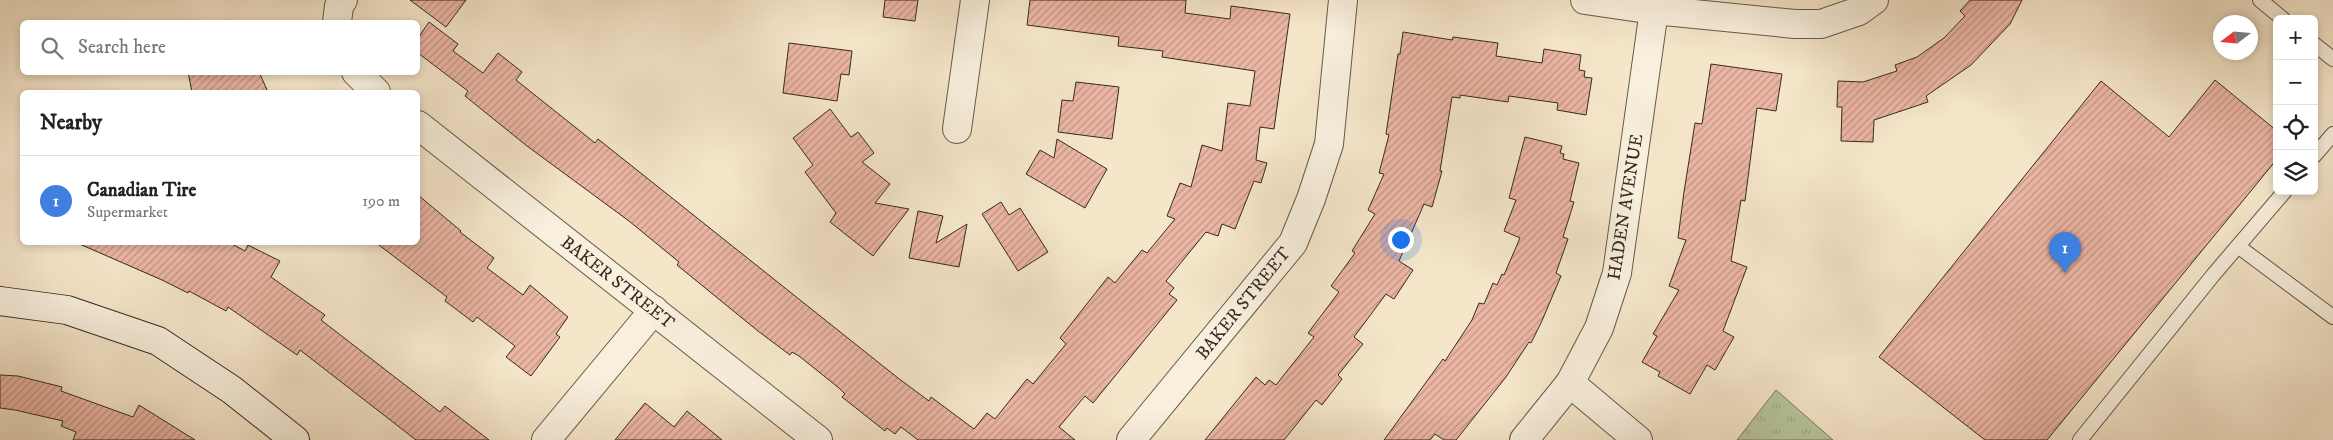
<!DOCTYPE html>
<html lang="en">
<head>
<meta charset="utf-8">
<style>
	:root { --surface:#fff; --page:#f6f6f6; --text:#222; --muted:#767676; --line:#e0e0e0; --accent:#8f2418 }
	body { margin:0; font-family:"IM FELL DW Pica",serif; background:var(--page); color:var(--text) }
	.controls { position:absolute; right:15px; top:15px; display:grid; overflow:hidden; border-radius:8px; box-shadow:0 2px 8px #0003 }
	.controls button { width:45px; height:45px; display:grid; place-items:center; padding:0; border:0; border-bottom:1px solid var(--line); background:var(--surface); color:var(--text); font:25px sans-serif }
	.compass { position:absolute; left:2213px; top:15px; width:45px; height:45px; border-radius:50%; background:var(--surface); box-shadow:0 2px 8px #0003; rotate:254deg }
	.you { position:absolute; left:1400px; top:239px; width:18px; height:18px; margin:-12px; border:4px solid #fff; border-radius:50%; background:#1a73e8; box-shadow:0 0 0 8px #1a73e833 }
	.badge { display:grid; place-items:center; width:32px; height:32px; border-radius:50%; background:var(--accent); color:#fff; font-size:16px; font-weight:700 }
	.pin { position:absolute; translate:-50% -41px; filter:drop-shadow(0 1px 2px #0008) }
	.pin::after { content:''; position:absolute; top:26px; width:18px; height:15px; background:inherit; clip-path:polygon(0 0,100% 0,50% 100%) }
	.list { margin:0; padding:0; list-style:none }
	h2 { display:flex; justify-content:space-between; align-items:center; height:65px; margin:0; padding:0 20px; font-size:21px }
	h2 small { font-size:16px; font-weight:400; color:var(--muted) }
	.list li { display:grid; grid-template-columns:32px 1fr auto; gap:15px; align-items:center; box-sizing:border-box; height:90px; padding:0 20px; border-top:1px solid var(--line) }
	.list b { display:block; font-size:19px; white-space:nowrap }
	.list p { margin:0; font-size:16px; white-space:nowrap; color:var(--muted) }
	.list em { font-size:16px; font-style:normal; color:var(--muted) }
	.icon { flex:none; width:28px; height:28px; fill:none; stroke:currentColor; stroke-width:2; stroke-linecap:round; stroke-linejoin:round }
	.map { position:relative; flex:none; width:2333px; height:440px; overflow:hidden }
	.search { position:absolute; background:var(--surface); box-shadow:0 2px 8px #0003; left:20px; top:20px; width:400px; height:55px; display:flex; align-items:center; gap:12px; box-sizing:border-box; padding:0 18px; border-radius:8px; color:var(--muted); font-size:19px }
	.panel { position:absolute; background:var(--surface); box-shadow:0 2px 8px #0003; left:20px; top:90px; width:400px; height:155px; border-radius:8px }
	.map>svg:first-child { display:block }
</style>
</head>
<body>
<div class="map">
<svg width="2333" height="440" viewBox="0 0 2333 440">
	<defs>
		<pattern id="grass-tufts" width="24" height="20" patternUnits="userSpaceOnUse" patternTransform="scale(1.25)"><rect width="24" height="20" fill="#b7c69b"/><path d="M3 7l-1-3M5 7V3M7 7l1-3M15 17l-1-3M17 17v-4M19 17l1-3" fill="none" stroke="#9eaa85"/></pattern>
		<pattern id="building-hatch" width="6" height="6" patternUnits="userSpaceOnUse" patternTransform="scale(1.25)"><rect width="6" height="6" fill="#ecb6a4"/><path d="M-1 1l2-2M0 6l6-6M5 7l2-2" fill="none" stroke="#c09485"/></pattern>
	</defs>
	<rect width="100%" height="100%" fill="#f5e6ca"/>
	<filter id="stains"><feTurbulence type="fractalNoise" baseFrequency=".004" numOctaves="4"/><feColorMatrix values="0 0 0 0 .2 0 0 0 0 .09 0 0 0 0 .02 0 0 0 .5 -.17"/></filter>
	<radialGradient id="worn" r=".72"><stop offset=".6" stop-color="#630" stop-opacity="0"/><stop offset="1" stop-color="#630" stop-opacity=".3"/></radialGradient>
	<path fill="url(#grass-tufts)" stroke="#76785e" d="M1776,390L1833,440H1737Z"/>
	<g fill="url(#building-hatch)" stroke="#342b20">
		<path d="M410,0H466L446,27Z"/>
		<path d="M885,0H918L915,21L883,17Z"/>
		<path d="M1030,0H1186L1185,13L1230,19L1231,6L1290,14L1274,129L1260,127L1256,160L1267,163L1261,183L1254,181L1235,229L1222,224L1218,236L1206,232L1166,281L1174,288L1169,294L1177,300L1093,403L1085,396L1059,427L1075,440H918L901,427L895,434L887,428L885,431L842,397L845,394L839,388L799,356L792,352L790,355L758,331L677,265L679,262L629,221L527,146L465,96L468,91L418,53V38L429,22L458,44L453,51L483,73L498,53L522,72L516,80L595,143L598,139L898,378L929,401L931,397L974,429L987,413L995,419L1027,379L1033,384L1066,344L1060,338L1108,277L1115,283L1142,250L1147,253L1175,219L1167,216L1180,183L1191,187L1202,145L1222,151L1228,103L1250,106L1255,71L1162,57L1163,51L1118,46L1119,37L1027,25Z"/>
		<path d="M1970,0H2022L2010,24L1971,65L1926,96L1928,102L1874,120L1873,142L1841,141L1842,107H1837L1838,81L1863,82L1897,71L1895,65L1917,57L1944,38L1965,16L1960,11Z"/>
		<path d="M1403,32L1452,40L1453,37L1498,43L1496,56L1542,63L1544,49L1581,55L1579,70L1585,71L1584,77L1592,78L1586,115L1557,110L1558,103L1509,96L1508,102L1460,95V98L1452,97L1440,171H1442L1432,207L1424,204L1399,261L1413,270L1394,299L1386,294L1354,337L1363,344L1338,375L1342,379L1322,405L1316,400L1284,440H1205L1256,377L1265,385L1269,380L1276,385L1314,337L1308,333L1339,292L1331,286L1355,253L1352,251L1375,214L1368,210L1384,174L1379,173L1389,135L1386,134L1398,54H1400Z"/>
		<path d="M789,43L852,51L849,75L841,74L837,101L783,93Z"/>
		<path d="M1711,64L1782,74L1776,111L1757,108L1745,201L1741,200L1731,261L1747,267L1723,331L1734,337L1715,370L1707,365L1690,394L1658,376L1660,372L1642,362L1657,336L1653,334L1679,290L1669,286L1686,240L1678,238L1684,192L1695,123L1702,124Z"/>
		<path d="M188,72H259L268,92H192Z"/>
		<path d="M2215,80L2277,131V159L2047,440H1985L1879,357L2101,81L2169,137Z"/>
		<path d="M1076,82L1119,87L1112,139L1058,132L1062,100L1073,101Z"/>
		<path d="M830,109L851,137L858,132L874,153L862,162L890,184L875,203L909,209L873,256L830,222L836,213L805,172L813,165L793,138Z"/>
		<path d="M1525,137L1562,146L1560,153L1564,154L1563,159L1579,163L1570,201L1574,202L1563,237L1568,239L1556,273L1561,276L1541,323L1531,343L1529,342L1506,377L1456,440H1444L1435,434L1430,440H1384L1443,359L1445,361L1472,320L1479,303L1484,304L1493,283L1497,285L1502,274L1504,275L1520,238L1504,231L1516,200L1509,198Z"/>
		<path d="M1057,139L1107,169L1085,208L1026,174L1040,150L1054,158Z"/>
		<path d="M418,195L461,231L460,232L494,258L487,268L523,295L530,285L568,317L556,334L560,337L531,376L506,357L515,346L477,317L473,322L445,301L447,297L375,242H418Z"/>
		<path d="M1001,202L1009,215L1020,208L1048,252L1018,271L982,214Z"/>
		<path d="M918,211L943,216L936,243L967,224L959,267L909,258Z"/>
		<path d="M75,242H228L245,251L248,245L280,261L271,277L325,315L321,320L440,412L445,406L489,440H416L300,350L297,355L228,307L226,311L189,291L188,293L162,280Z"/>
		<path d="M0,375L18,376L62,387L61,391L133,417L139,405L195,440H73L76,432L61,426L63,421L15,410L0,408Z"/>
		<path d="M645,403L674,427L687,411L722,440H615Z"/>
	</g>
	<g fill="none" stroke-linecap="round" stroke-linejoin="round">
		<defs>
			<g id="lane">
				<path d="M2260,0L2283,19"/>
				<path d="M2314,44L2333,59"/>
				<path d="M2314,156L2333,134"/>
				<path d="M2239,247L2333,317"/>
				<path d="M2080,440L2214,274L2285,191"/>
			</g>
			<g id="street">
				<path d="M1585,0L1654,10L1795,24H1821L1859,11L1874,0"/>
				<path d="M337,22L339,6L343,0"/>
				<path d="M356,72L376,92"/>
				<path d="M418,125L818,440"/>
				<path d="M957,129L975,0"/>
				<path d="M1570,383L1638,440"/>
				<path d="M546,440L654,310"/>
				<path d="M1131,440L1293,243L1311,199L1329,144L1343,0"/>
				<path d="M1524,440L1570,383L1599,328L1617,273L1654,10"/>
			</g>
			<path id="secondary" d="M0,301L67,310L158,341L232,390L295,440"/>
		</defs>
		<use href="#lane" stroke="#645a4a" stroke-width="16"/>
		<use href="#street" stroke="#645a4a" stroke-width="30"/>
		<use href="#secondary" stroke="#342b20" stroke-width="30"/>
		<use href="#lane" stroke="#f8efdd" stroke-width="14"/>
		<use href="#street" stroke="#f8efdd" stroke-width="28"/>
		<use href="#secondary" stroke="#f8efdd" stroke-width="28"/>
	</g>
	<g text-anchor="middle" stroke-width="4" stroke-linejoin="round" paint-order="stroke">
		<g font-size="18" fill="#342b20" stroke="#f8efdd">
			<text transform="translate(1625 207) rotate(-81)" y="6">HADEN AVENUE</text>
			<text transform="translate(618 282) rotate(38)" y="6">BAKER STREET</text>
			<text transform="translate(1243 303) rotate(-51)" y="6">BAKER STREET</text>
		</g>
	</g>
	<rect width="100%" height="100%" filter="url(#stains)"/>
	<rect width="100%" height="100%" fill="url(#worn)"/>
</svg>
<div class="controls">
<button>+</button>
<button>−</button>
<button><svg class="icon" aria-label="locate" viewBox="0 0 24 24"><circle cx="12" cy="12" r="6"/><path d="M12 2v4M12 18v4M2 12h4M18 12h4"/></svg></button>
<button><svg class="icon" aria-label="layers" viewBox="0 0 24 24"><path d="M12 4l9 5-9 5-9-5zM3 14l9 5 9-5"/></svg></button>
</div>
<svg class="compass" viewBox="-18 -18 36 36"><path d="M0-13l5 13h-10z" fill="#e53935"/><path d="M0 13l5-13h-10z" fill="#767676"/></svg>
<div class="you"></div>
<div class="pin badge" style="left:2065px;top:273px;background:#3f7fe0">1</div>
<div class="search"><svg class="icon" aria-label="search" viewBox="0 0 24 24"><circle cx="10" cy="10" r="6"/><path d="M15 15l6 6"/></svg>Search here</div>
<section class="panel">
<h2>Nearby<small></small></h2>
<ul class="list">
<li><span class="badge" style="background:#3f7fe0">1</span><div><b>Canadian Tire</b><p>Supermarket</p></div><em>190 m</em></li>
</ul>
</section>
</div>
</body>
</html>
